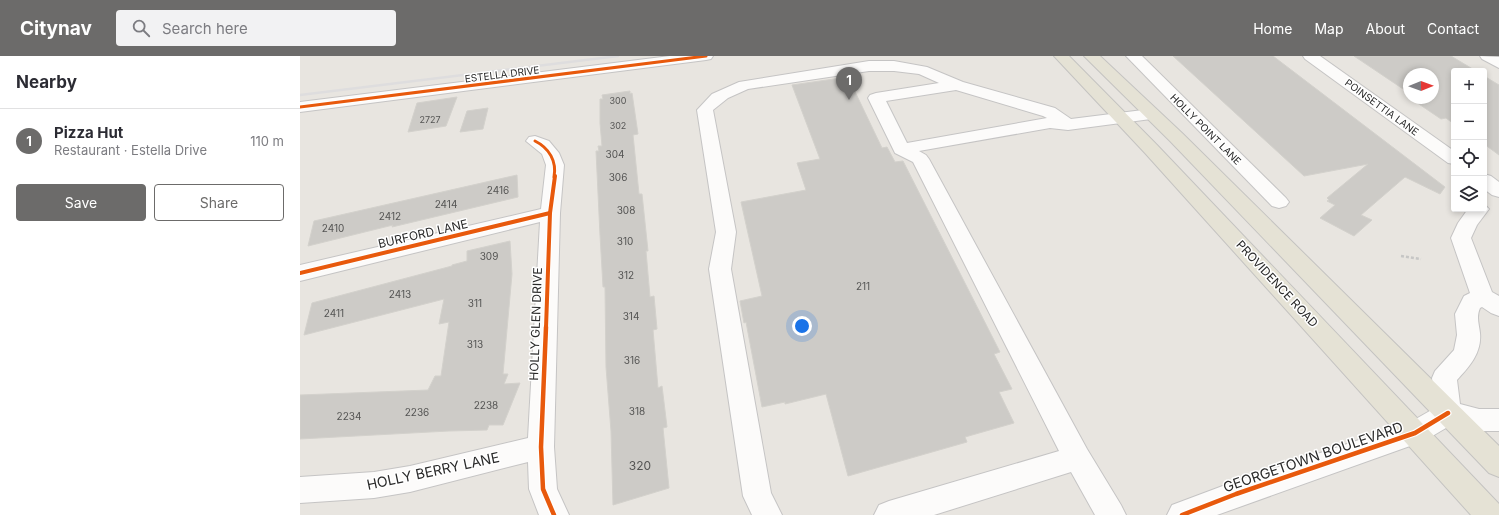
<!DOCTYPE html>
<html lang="en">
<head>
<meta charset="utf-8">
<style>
	:root { --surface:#fff; --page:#f2f2f3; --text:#2b2b33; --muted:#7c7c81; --line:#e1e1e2; --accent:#6c6b6a }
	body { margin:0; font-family:Inter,sans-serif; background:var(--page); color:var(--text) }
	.controls { position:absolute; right:12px; top:12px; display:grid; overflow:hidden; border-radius:4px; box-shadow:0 2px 6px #0003 }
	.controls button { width:36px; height:36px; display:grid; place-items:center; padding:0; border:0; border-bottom:1px solid var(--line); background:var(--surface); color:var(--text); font:20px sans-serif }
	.compass { position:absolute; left:1103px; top:12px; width:36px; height:36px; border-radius:50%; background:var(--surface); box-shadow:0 2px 6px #0003; rotate:89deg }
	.you { position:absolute; left:502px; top:270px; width:14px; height:14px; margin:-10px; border:3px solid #fff; border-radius:50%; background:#1a73e8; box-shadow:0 0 0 6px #1a73e833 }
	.badge { display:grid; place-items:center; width:26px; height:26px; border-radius:50%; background:var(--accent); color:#fff; font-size:13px; font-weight:700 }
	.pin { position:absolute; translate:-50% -33px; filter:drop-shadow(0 1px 2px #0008) }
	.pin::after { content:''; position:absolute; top:21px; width:14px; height:12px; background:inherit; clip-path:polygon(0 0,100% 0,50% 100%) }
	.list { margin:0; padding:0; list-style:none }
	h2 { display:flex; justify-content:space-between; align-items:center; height:52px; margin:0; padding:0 16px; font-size:17px }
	h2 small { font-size:13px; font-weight:400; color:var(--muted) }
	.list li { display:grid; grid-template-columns:26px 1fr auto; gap:12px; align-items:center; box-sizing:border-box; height:64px; padding:0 16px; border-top:1px solid var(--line) }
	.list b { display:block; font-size:15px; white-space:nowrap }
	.list p { margin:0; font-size:13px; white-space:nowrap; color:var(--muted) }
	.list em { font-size:13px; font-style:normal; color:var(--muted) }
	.actions { display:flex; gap:8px; padding:12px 16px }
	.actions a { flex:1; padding:9px 0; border:1px solid var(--accent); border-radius:4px; text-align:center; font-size:14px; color:var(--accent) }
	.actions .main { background:var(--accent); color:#fff }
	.icon { flex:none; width:22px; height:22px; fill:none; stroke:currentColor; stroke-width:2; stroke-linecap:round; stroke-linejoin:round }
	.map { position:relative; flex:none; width:1199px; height:459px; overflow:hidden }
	header { display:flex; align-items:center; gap:24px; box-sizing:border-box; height:56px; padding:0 20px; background:var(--accent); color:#fff }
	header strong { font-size:19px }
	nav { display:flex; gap:22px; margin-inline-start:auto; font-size:14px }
	.search { width:280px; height:36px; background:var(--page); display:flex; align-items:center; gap:10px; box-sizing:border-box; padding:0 14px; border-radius:4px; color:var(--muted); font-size:15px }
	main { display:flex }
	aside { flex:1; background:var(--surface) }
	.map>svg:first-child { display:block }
</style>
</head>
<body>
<header>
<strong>Citynav</strong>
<div class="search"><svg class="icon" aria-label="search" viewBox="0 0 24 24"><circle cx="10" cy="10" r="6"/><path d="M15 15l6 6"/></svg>Search here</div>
<nav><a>Home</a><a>Map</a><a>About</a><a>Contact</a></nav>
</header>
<main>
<aside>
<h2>Nearby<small></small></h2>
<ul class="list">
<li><span class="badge">1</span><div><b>Pizza Hut</b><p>Restaurant · Estella Drive</p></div><em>110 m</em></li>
</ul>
<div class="actions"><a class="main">Save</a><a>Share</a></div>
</aside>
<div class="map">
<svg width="1199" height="459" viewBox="0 0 1199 459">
	<rect width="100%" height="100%" fill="#e8e5e0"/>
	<g fill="#cdcbc7" stroke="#d3d1cc">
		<path d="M873,0H973L1145,131L1140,138L1105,121L1061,159L1072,164L1054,180L1020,162L1035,149L1027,145L1029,144L1027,142L1068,108L1004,120Z"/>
		<path d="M1054,0H1151L1176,15H1154V68L1146,62L1141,63L1110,42H1133V18H1109V37Z"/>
		<path d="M1184,20L1199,29V99L1184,88Z"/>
		<path d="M548,21L582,92L587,91L595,106L603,105L700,296L694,298L712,333L699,336L714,367L665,381L667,386L548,420L526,338L485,348V346L462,351L446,266L444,267L440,245L462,240L441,146L506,134L497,107L520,103L492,29Z"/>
		<path d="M330,35V38L332,37L338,78L333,79L339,138H342L348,195H346L350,241L354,240L357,273L353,274L358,332L362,330L367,371L363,372L369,432L313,449L311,375L306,311L305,231H303L300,179L296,95H299L298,90H302L300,67V43H303L302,39Z"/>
		<path d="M157,41L146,70L108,76L117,47Z"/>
		<path d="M188,52L183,73L160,76L167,55Z"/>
		<path d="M217,119L218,141L92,171L93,169L8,190L14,165Z"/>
		<path d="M210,185L212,218L203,318H208L204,328L220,327L203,369H189L187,374L149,375L0,383V339L128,334L135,320H141L149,266L139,268L144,243L4,279L12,247L152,210V209L167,205V195Z"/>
	</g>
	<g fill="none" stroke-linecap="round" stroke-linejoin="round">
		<defs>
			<g id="minor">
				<path d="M370,0H413L411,3L406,4L0,56V46Z"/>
				<path d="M826,0H842L986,142L989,146L986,150L979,152L972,150Z"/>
				<path d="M1003,0H1020L1154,95V108L1148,107L1005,3Z"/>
				<path d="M1180,0L1199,1V12L1182,3Z"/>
				<path d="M569,5H594L627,11L663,26L755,52L771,63L851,53L857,54L859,58L857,62L851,63L768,74L750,72L619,95L626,99L629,103L787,393L821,449L826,459H795L771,416L634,459H574L579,449L589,445L759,395L613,106L595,97L568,42L570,39L576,37L639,27L619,18L594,15H569L448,33L428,42L413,54L436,176L431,213L471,437L482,459H452L443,440L409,213L416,176L397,54L412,38L439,26ZM656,34L743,60L747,62L607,87L586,45Z"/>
				<path d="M235,80L249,85L259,97L264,109L260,157L254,391L257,433L269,459H239L229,433L228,406L110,436L74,442L0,447V421L74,416L110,410L228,382L240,166L0,225V209L241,153L246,109L242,98L226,85L229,81Z"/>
				<path d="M1184,118L1191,120L1199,126V141L1192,139L1184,133Z"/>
				<path d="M1184,148L1189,153L1177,169L1171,182L1192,236L1199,240V260L1191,257L1182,251L1180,252C1176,261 1179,268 1180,277C1182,297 1169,311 1157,324L1160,348L1179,353H1199V375H1179L1151,369L1124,385L917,459H867L872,449L936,425L1107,368L1135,352L1132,322L1135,315L1154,294L1157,279L1155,258L1164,240L1170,237L1151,182L1158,167L1168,153H1184Z"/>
			</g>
			<g id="major">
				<path d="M754,0H769L857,89L1199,448V459H1171L845,97Z"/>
				<path d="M784,0H800L882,77L1199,390V421L1189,417L870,85Z"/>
			</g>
		</defs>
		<use href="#minor" stroke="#c5c4c4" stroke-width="2"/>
		<use href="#major" stroke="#c4c3c1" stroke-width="2"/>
		<path stroke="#c6c6c5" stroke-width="2.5" stroke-dasharray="3 2" stroke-linecap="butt" d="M1101,200L1121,203"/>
		<use href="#minor" fill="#fcfbfa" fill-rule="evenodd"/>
		<use href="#major" fill="#e5e2d5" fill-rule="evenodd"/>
		<path stroke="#deddde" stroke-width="2.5" d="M0,39L318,0"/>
		<defs>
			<g id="cycleway-far2">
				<path d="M0,51L406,0"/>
				<path d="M235,85C249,92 257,105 254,121"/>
			</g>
			<g id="cycleway-far1">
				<path d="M0,217L250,157"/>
				<path d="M246,272L250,157L255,120"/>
			</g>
			<g id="cycleway">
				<path d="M246,271L241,391L243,433L254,459"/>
				<path d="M882,459L936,438L1115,377L1148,357"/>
			</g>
		</defs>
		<use href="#cycleway-far2" stroke="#fff" stroke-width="5"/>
		<use href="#cycleway-far1" stroke="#fff" stroke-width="6"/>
		<use href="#cycleway" stroke="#fff" stroke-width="7"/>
		<use href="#cycleway-far2" stroke="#e8590c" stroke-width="3"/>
		<use href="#cycleway-far1" stroke="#e8590c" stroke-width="4"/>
		<use href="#cycleway" stroke="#e8590c" stroke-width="4.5"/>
	</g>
	<g text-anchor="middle" stroke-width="3" stroke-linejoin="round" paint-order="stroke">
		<g font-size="9" fill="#545453">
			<text x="318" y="48">300</text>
			<text x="130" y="67">2727</text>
			<text x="318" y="73">302</text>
		</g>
		<g font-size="10" fill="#2a2a2a" stroke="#fff">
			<text transform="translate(202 18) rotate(-7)" y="4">ESTELLA DRIVE</text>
			<text transform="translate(1082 51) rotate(36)" y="4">POINSETTIA LANE</text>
			<text transform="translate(906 73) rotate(45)" y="4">HOLLY POINT LANE</text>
		</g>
		<g font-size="10" fill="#545453">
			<text x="315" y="102">304</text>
			<text x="318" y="125">306</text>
			<text x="198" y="138">2416</text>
			<text x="146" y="152">2414</text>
			<text x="326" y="158">308</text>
			<text x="90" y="164">2412</text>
			<text x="33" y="176">2410</text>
			<text x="325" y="189">310</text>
			<text x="189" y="204">309</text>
			<text x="326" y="223">312</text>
			<text x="563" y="234">211</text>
			<text x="100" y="242">2413</text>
			<text x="175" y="251">311</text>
			<text x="34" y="261">2411</text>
			<text x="331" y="264">314</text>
			<text x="175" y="292">313</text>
			<text x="332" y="308">316</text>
			<text x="186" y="353">2238</text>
			<text x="337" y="359">318</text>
			<text x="117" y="360">2236</text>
			<text x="49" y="364">2234</text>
		</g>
		<g font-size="12" fill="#2a2a2a" stroke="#fff">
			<text transform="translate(123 178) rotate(-13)" y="4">BURFORD LANE</text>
			<text transform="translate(977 228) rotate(47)" y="4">PROVIDENCE ROAD</text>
			<text transform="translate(236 268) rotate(-88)" y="4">HOLLY GLEN DRIVE</text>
		</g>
		<g font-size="12" fill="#545453">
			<text x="340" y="414">320</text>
		</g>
		<g font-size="14" fill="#2a2a2a" stroke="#fff">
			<text transform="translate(1013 401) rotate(-19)" y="5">GEORGETOWN BOULEVARD</text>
			<text transform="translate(133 415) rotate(-12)" y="5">HOLLY BERRY LANE</text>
		</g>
	</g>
</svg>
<div class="controls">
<button>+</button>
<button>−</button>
<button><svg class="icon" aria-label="locate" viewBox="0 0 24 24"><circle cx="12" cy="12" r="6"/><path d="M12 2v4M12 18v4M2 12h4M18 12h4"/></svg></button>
<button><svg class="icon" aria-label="layers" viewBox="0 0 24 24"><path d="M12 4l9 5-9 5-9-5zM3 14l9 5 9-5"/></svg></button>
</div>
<svg class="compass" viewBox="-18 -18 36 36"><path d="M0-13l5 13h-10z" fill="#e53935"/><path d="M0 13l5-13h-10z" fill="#7c7c81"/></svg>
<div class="you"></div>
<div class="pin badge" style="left:549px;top:44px">1</div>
</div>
</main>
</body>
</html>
